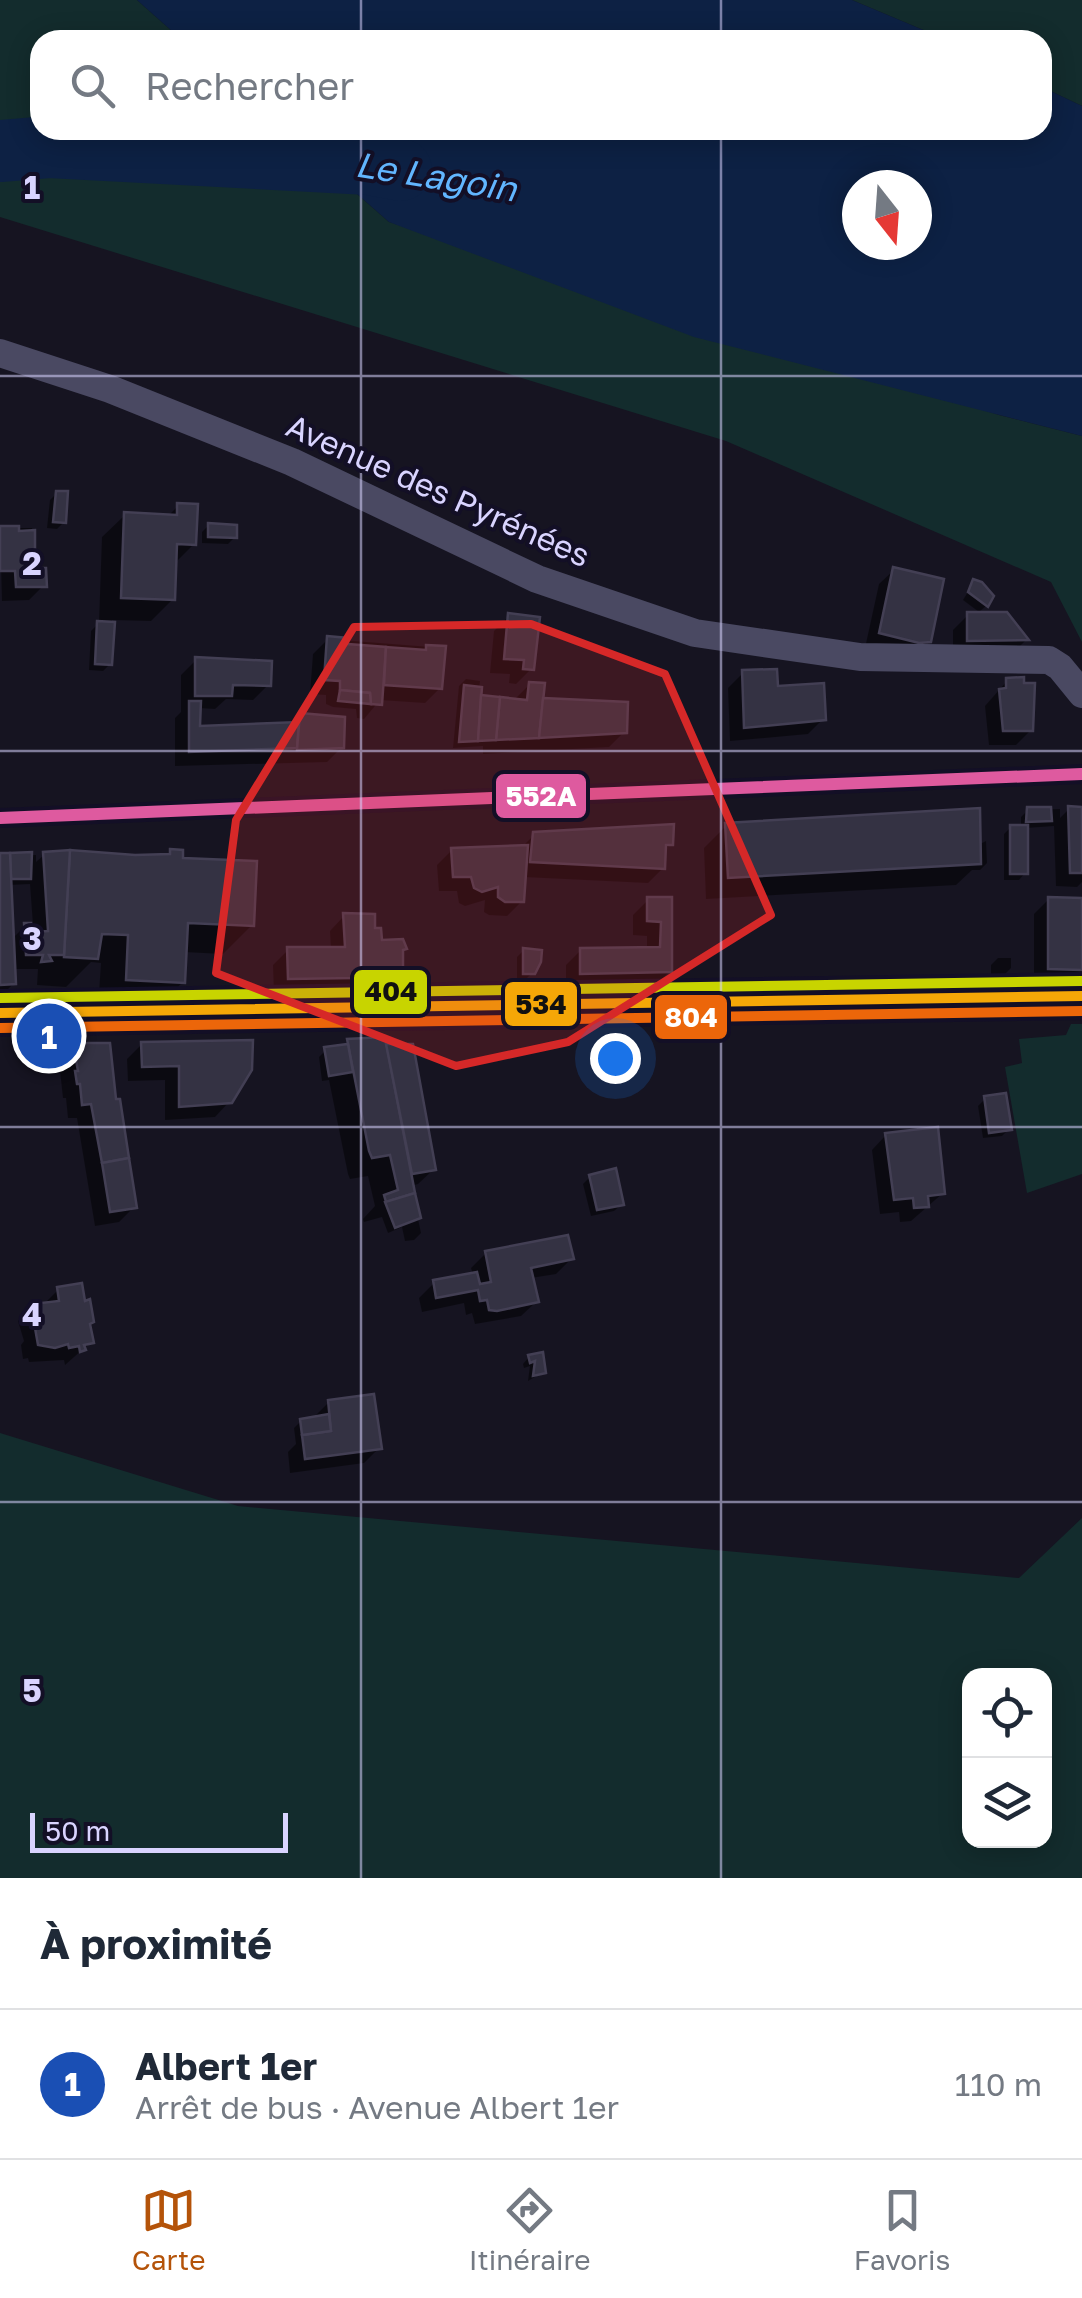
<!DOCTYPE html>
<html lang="fr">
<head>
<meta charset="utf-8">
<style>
	:root { --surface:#fff; --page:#f2f2f3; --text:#1f2937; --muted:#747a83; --line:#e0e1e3; --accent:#b45309 }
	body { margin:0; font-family:"Golos Text",sans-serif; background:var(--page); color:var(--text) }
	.controls { position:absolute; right:30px; bottom:30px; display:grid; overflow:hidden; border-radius:20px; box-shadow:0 5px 25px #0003 }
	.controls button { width:90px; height:90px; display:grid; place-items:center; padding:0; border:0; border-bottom:2px solid var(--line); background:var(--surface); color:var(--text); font:50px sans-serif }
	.compass { position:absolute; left:842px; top:170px; width:90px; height:90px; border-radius:50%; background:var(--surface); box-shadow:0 5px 25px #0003; rotate:163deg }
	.scale { position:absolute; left:30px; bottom:25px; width:258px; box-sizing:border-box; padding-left:10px; border:5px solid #d9d4ff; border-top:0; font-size:28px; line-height:35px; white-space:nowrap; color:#d9d4ff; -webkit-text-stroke:8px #130f26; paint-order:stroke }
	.you { position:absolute; left:615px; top:1058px; width:35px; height:35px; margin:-25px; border:8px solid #fff; border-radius:50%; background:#1a73e8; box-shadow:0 0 0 15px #1a73e833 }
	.badge { display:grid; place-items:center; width:65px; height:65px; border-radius:50%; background:var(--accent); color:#fff; font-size:32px; font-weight:700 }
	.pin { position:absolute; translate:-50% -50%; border:5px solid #fff; box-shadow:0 2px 10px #0006 }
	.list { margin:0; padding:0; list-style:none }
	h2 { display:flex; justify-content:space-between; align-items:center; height:130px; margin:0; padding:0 40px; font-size:42px }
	h2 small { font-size:32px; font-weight:400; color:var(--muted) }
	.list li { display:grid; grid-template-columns:65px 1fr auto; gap:30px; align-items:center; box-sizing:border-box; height:150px; padding:0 40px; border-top:2px solid var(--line) }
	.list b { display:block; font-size:38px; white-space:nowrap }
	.list p { margin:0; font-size:32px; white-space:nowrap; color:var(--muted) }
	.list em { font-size:32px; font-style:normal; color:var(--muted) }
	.icon { flex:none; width:55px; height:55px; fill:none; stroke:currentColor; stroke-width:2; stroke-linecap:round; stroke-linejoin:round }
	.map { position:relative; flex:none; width:1082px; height:1878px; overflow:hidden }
	.search { position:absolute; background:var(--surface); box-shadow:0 5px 25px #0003; left:30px; right:30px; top:30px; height:110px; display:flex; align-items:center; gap:25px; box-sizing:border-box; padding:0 35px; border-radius:30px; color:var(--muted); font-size:38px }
	.sheet { height:280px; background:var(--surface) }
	nav { display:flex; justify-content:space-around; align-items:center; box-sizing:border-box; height:140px; border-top:2px solid var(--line); background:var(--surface); font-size:28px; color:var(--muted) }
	nav a { display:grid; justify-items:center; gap:5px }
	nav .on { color:var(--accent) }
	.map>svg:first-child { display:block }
</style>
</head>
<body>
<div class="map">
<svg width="1082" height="1878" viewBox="0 0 1082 1878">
	<rect width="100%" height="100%" fill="#161421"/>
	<g fill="#132c2d" fill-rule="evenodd">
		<path d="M0,0H137L182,40H40V130H284L389,222L999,415L1082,436V642L1051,582L726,441L0,217Z"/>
		<path d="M852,0H1082V106L1042,87V40H947Z"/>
		<path d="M1071,1024H1082V1174L1027,1193L1005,1067L1022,1063L1019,1039L1066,1035Z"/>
		<path d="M0,1433L238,1506L1019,1578L1082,1518V1878H0ZM970,1676H1044V1840H970Z"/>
	</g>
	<g fill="#0d2144" fill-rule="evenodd">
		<path d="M137,0H852L947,40H182Z"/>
		<path d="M1042,87L1082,106V436L694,337L389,222L284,130H1042ZM857,185H917V245H857Z"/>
	</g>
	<g fill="#0007" fill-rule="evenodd">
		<path d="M57,493L64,522L57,529L47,528L50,500Z"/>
		<path d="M178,506L194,544L174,564L173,599L151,621L112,620L110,664L103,671L89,670L91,631L99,623L102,537L125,515L167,517Z"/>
		<path d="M209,525L235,537L228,544L202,543V532Z"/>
		<path d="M0,528H32L33,571L44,585L29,600L2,601Z"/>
		<path d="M894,570L929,641L914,656L865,648L879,584Z"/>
		<path d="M974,582L986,606L979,612L963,600Z"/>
		<path d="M968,615L1026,640L1012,654L953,655V630Z"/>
		<path d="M509,616L531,669L516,684L509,683L510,674L490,673L494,631Z"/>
		<path d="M328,639L443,648L440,688L425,703L380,700L364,719L357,718L356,709L333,707L326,704V695L310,694L313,654Z"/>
		<path d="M196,660L268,685L253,700L226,699L215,709L199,708L198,729L292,725L301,716L342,747L327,762L175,766V718L181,712V675Z"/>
		<path d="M743,673L776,689L823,719L808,734L730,741L728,688Z"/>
		<path d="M466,679L480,681L478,697L515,699L530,684L540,701L624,732L609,747L483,754V746L453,748L459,686Z"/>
		<path d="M1007,681L1031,730L1016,745H989L985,706Z"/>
		<path d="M1060,809V818L1069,809H1082V882L1077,887L1056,886L1054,826L1026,828L1025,873L1019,880H1004V834L1011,827H1021V817L1028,810Z"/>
		<path d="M726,826L978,845L986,841L987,863L980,870H972L956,885L706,899L704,848Z"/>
		<path d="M534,835L671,844L663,851V868L648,883L524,877L522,901L507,916L489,915L484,912L485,900L465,906L459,903L457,891H439L437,865L452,850L521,848Z"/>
		<path d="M171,851L252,925L223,954L184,952L183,982L154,1010L98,1008L101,963L91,962L66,987L37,985L38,969H13L14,983L0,997V856L36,855V862L45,854L135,857L166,856ZM30,884L33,925L25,926L12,939L9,885Z"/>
		<path d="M1049,899L1082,900V984L1034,983V914Z"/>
		<path d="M648,900H670V971L655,986L566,987V965L581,950H647V936L633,935V915Z"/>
		<path d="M344,916L372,931L380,942L400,953L401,976L386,991L355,992V986H343L337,992L274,993L273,965L288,950L331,949L330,931Z"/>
		<path d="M524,950L533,972L525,980H517V957Z"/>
		<path d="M998,958H1011V968L1004,975L991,976V965Z"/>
		<path d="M383,1040L433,1170L418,1184L411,1186L421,1233L414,1240L405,1241L402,1227L388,1233L382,1217L364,1222L363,1219L375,1206L368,1176L350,1179L348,1174L329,1080L322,1081L319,1057L326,1050L342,1047L348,1041Z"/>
		<path d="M251,1043L230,1101L215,1117L165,1120V1080L128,1081L127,1059L142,1044Z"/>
		<path d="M74,1046L114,1102L134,1207L119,1222L95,1226L77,1118H68L66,1098H63L59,1061Z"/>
		<path d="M985,1099L1009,1129L1002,1136L983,1138L978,1106Z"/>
		<path d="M886,1135L943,1193L911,1221L900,1222L899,1212L880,1214L872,1150Z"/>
		<path d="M590,1177L621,1205L614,1211L591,1216L583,1184Z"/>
		<path d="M486,1253L571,1259L556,1274L531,1278L536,1302L521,1316L475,1324L472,1313L466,1315L464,1303L422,1312L419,1298L434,1283L473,1275L471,1268Z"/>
		<path d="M58,1290L91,1342L65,1365L64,1360L29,1362L28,1358L23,1359L21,1345L24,1341L18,1321L33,1306H42Z"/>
		<path d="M541,1355L543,1372L528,1381L530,1366L524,1368L523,1364L529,1357Z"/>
		<path d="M329,1402L379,1448L364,1463L290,1473L288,1452L296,1444L294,1428L301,1421L314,1417Z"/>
	</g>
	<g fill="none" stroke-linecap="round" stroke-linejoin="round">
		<path stroke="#0d2144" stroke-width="62" d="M0,151L49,147L369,164L401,170"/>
	</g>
	<g fill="#343243" stroke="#433f54" stroke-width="2.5">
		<path d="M56,491H68L66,523L53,522Z"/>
		<path d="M177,503L198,504L196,545L177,544L175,600L121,598L124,512L177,515Z"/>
		<path d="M208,523L237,525V538L208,537Z"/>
		<path d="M0,526H19V531L35,530V568H46L47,587H16L15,571H0Z"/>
		<path d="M893,567L944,579L931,642L919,643L879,633Z"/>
		<path d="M973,579L982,582L994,596L988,607L968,592Z"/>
		<path d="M967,612H1007L1029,640L967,641Z"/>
		<path d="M508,613L540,617L534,670L523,669L524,660L504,659Z"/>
		<path d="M97,621L115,622L112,665L95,664Z"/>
		<path d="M327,636L348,638V644L386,647L382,705L371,704L370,693L340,690V681L324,680Z"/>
		<path d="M426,645L446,646L442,689L384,685L386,647L426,650Z"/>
		<path d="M195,657L272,661L271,686L233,685L232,696H195Z"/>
		<path d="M777,669L778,686L824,683L826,720L744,728L742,670Z"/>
		<path d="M1024,677V683H1035L1033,731H1003L999,689L1006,688V678Z"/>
		<path d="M529,682L545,683L539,738L496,740L500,697L527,700Z"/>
		<path d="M464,685L482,687L478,741L459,742Z"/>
		<path d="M340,690L370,693L371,704L338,701Z"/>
		<path d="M481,695L500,697L496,740L478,741Z"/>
		<path d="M543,698L628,702L627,733L539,738Z"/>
		<path d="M189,701H201L200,726L299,722L297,748L189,752Z"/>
		<path d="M300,713L345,717L344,748L297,750Z"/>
		<path d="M1068,806L1082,807V873H1070Z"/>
		<path d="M1027,807H1051L1052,821L1026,822Z"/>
		<path d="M980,808L981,864L728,878L725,823Z"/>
		<path d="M674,824L673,845H666L665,869L530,862L533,832Z"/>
		<rect x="1010" y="825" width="18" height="49"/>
		<path d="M528,845L524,902H505L498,897V887L482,892L474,888L471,877H453L451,848Z"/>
		<path d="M170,849L183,850V858L257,861L254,926L188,923L185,983L126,980L128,935L102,934L98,959L64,957L70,850L135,855L170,854Z"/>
		<path d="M70,850L64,955H49L52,961L41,962L43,955H26L24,923H31L32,932L48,931L43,852Z"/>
		<path d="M32,852L31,879H11L10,853Z"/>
		<path d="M0,853H10L16,984L0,985Z"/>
		<path d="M647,897H672V972L580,974V948L660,947L661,922L647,921Z"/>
		<path d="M1048,897L1082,898V970L1048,969Z"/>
		<path d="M343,913L375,914V928H381L382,940L403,939L407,949L403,950V977L369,978V972H355V978L288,979L287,947H345Z"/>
		<path d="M523,948L542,950L541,962L535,974H523Z"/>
		<path d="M385,1037L415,1193L386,1202L384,1195L398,1190L390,1155L372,1158L369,1151L347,1039Z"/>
		<path d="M253,1040L252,1070L232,1103L179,1107V1066L142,1067L141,1042Z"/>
		<path d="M73,1043H110L116,1099H120L129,1158L102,1163L91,1104L82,1105L80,1084H77L75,1071H78Z"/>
		<path d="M348,1044L353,1072L329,1076L324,1047Z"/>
		<path d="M386,1044H413L436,1170L412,1174Z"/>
		<path d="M1006,1093L1012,1130L989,1133L984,1096Z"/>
		<path d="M938,1127L945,1194L928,1196L929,1207L914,1208L913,1198L894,1200L885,1133Z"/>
		<path d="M129,1158L137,1208L110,1212L102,1163Z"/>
		<path d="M616,1168L624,1205L597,1210L589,1175Z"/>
		<path d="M415,1193L421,1218L395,1228L385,1202Z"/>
		<path d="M568,1235L574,1259L531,1268L539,1302L497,1311L489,1310L487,1300L480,1301L478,1290L436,1298L433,1280L477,1272L480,1284L491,1282L485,1251Z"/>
		<path d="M82,1283L85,1301L90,1299L94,1322L90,1324L94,1343L84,1345L86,1350L80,1352L79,1346L69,1348L68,1344L55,1348L38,1345L35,1328L39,1327L37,1316L32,1317V1304L59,1301L57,1287Z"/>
		<path d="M543,1352L546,1373L533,1376L535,1361L530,1363L528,1355Z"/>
		<path d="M374,1394L382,1449L305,1459L302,1435L331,1431L328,1400Z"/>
		<path d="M329,1414L331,1431L302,1435L300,1419Z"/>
	</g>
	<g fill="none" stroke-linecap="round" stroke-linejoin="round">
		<path stroke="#4a4962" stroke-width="28" d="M0,353L110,389L292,462L537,579L695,633L860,657L1049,660L1060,667L1082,694"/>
		<path stroke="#575674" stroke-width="40" d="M0,1013L975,1000L1082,996"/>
		<defs>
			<path id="bus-1" d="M0,1013L1082,996"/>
			<path id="bus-2" d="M0,1028L1082,1011"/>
			<path id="bus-3" d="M0,998L1081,981"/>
		</defs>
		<use href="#bus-1" stroke="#130f26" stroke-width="18"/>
		<use href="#bus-2" stroke="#130f26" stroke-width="18"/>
		<use href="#bus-3" stroke="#130f26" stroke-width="18"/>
		<use href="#bus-1" stroke="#f5a707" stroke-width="10"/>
		<use href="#bus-2" stroke="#ec660a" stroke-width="10"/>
		<use href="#bus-3" stroke="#c8d400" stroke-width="10"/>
		<defs>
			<path id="rail-1" d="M0,818L1082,774"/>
		</defs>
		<use href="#rail-1" stroke="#130f26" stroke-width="20"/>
		<use href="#rail-1" stroke="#de5a9f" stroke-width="12"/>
	</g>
	<path fill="#d62828" fill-opacity="0.2" stroke="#d62828" stroke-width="8" stroke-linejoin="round" d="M531,624L665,674L771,915L568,1042L456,1066L216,973L236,820L354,627Z"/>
	<path fill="none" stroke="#d9d4ff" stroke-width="2.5" stroke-opacity="0.55" d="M361,0V40M721,0V40M361,130V1878M721,130V1878M0,376H1082M0,751H1082M0,1127H1082M0,1502H1082"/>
	<g text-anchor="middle" stroke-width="8" stroke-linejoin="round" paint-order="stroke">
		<g font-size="32" fill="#d9d4ff" stroke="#130f26">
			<text transform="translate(438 491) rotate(24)" y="11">Avenue des Pyrénées</text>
		</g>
		<g font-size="35" font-style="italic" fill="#62b6ff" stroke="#130f26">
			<text transform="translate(436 177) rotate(9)" y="12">Le Lagoin</text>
		</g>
	</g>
	<g font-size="32" text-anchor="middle" font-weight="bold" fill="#d9d4ff" stroke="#130f26" stroke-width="8" stroke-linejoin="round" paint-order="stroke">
		<text x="32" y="199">1</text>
		<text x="32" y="575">2</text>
		<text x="32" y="950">3</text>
		<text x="32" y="1326">4</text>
		<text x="32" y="1702">5</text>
	</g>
	<g stroke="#130f26" stroke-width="4">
		<rect x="494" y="772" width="94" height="48" rx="10" fill="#de5a9f"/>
		<rect x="352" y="968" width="77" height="48" rx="10" fill="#c8d400"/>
		<rect x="503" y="980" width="76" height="48" rx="10" fill="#f5a707"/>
		<rect x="653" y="993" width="76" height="48" rx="10" fill="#ec660a"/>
	</g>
	<g font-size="28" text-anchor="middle" font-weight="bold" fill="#fff">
		<text x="541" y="806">552A</text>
		<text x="691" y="1027">804</text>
	</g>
	<g font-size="28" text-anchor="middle" font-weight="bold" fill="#111">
		<text x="391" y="1001">404</text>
		<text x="541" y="1014">534</text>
	</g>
</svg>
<div class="controls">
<button><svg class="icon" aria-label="locate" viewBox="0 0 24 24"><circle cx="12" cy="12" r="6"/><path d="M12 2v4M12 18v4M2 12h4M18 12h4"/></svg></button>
<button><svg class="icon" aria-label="layers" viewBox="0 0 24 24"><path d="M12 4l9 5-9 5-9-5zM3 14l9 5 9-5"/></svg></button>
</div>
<svg class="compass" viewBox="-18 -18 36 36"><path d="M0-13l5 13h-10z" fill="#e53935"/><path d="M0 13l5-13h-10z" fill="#747a83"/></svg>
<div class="scale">50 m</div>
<div class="you"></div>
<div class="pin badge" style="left:49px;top:1036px;background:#1a4fb4">1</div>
<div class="search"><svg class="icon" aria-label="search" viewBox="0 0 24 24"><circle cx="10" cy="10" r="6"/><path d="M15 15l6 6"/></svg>Rechercher</div>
</div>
<section class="sheet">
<h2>À proximité<small></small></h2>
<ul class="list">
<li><span class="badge" style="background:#1a4fb4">1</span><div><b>Albert 1er</b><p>Arrêt de bus · Avenue Albert 1er</p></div><em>110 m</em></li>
</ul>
</section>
<nav>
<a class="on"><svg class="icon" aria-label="map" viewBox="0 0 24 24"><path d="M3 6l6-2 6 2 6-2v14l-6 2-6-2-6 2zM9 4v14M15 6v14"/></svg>Carte</a>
<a><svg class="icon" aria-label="directions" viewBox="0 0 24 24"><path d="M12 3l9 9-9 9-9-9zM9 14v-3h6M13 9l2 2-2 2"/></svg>Itinéraire</a>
<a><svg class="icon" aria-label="saved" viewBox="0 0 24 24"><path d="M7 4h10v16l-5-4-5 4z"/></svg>Favoris</a>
</nav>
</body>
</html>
